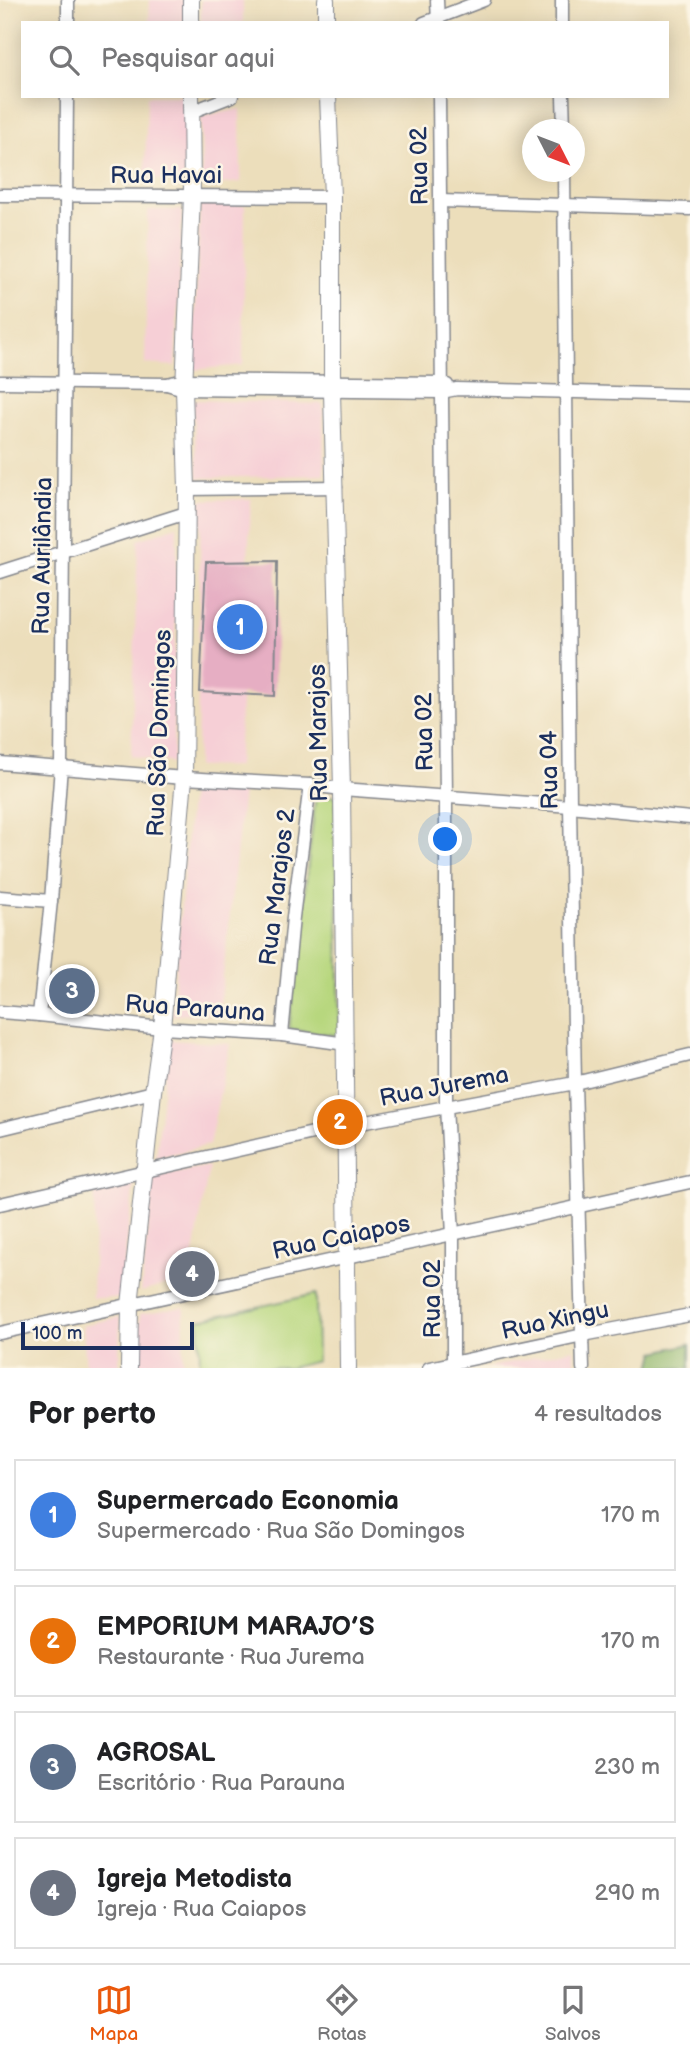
<!DOCTYPE html>
<html lang="pt">
<head>
<meta charset="utf-8">
<style>
	:root { --surface:#fff; --page:#f2f2f2; --text:#202124; --muted:#757577; --line:#e0e0e0; --accent:#ea580c }
	body { margin:0; font-family:"Balsamiq Sans",sans-serif; background:var(--page); color:var(--text) }
	.compass { position:absolute; left:522px; top:119px; width:63px; height:63px; border-radius:50%; background:var(--surface); box-shadow:0 4px 18px #0003; rotate:132deg }
	.scale { position:absolute; left:21px; bottom:18px; width:173px; box-sizing:border-box; padding-left:7px; border:4px solid #1b2f5e; border-top:0; font-size:19px; line-height:24px; white-space:nowrap; color:#1b2f5e; -webkit-text-stroke:5px #fcf5e5; paint-order:stroke }
	.you { position:absolute; left:446px; top:840px; width:24px; height:24px; margin:-18px; border:5px solid #fff; border-radius:50%; background:#1a73e8; box-shadow:0 0 0 10px #1a73e833 }
	.badge { display:grid; place-items:center; width:46px; height:46px; border-radius:50%; background:var(--accent); color:#fff; font-size:23px; font-weight:700 }
	.pin { position:absolute; translate:-50% -50%; border:4px solid #fff; box-shadow:0 2px 7px #0006 }
	.list { margin:0; padding:0; list-style:none }
	h2 { display:flex; justify-content:space-between; align-items:center; height:91px; margin:0; padding:0 28px; font-size:30px }
	h2 small { font-size:23px; font-weight:400; color:var(--muted) }
	.list li { display:grid; grid-template-columns:46px 1fr auto; gap:21px; align-items:center; box-sizing:border-box; height:112px; margin:0 14px 14px; padding:0 14px; border:2px solid var(--line); border-radius:0px }
	.list b { display:block; font-size:26px; white-space:nowrap }
	.list p { margin:0; font-size:23px; white-space:nowrap; color:var(--muted) }
	.list em { font-size:23px; font-style:normal; color:var(--muted) }
	.icon { flex:none; width:38px; height:38px; fill:none; stroke:currentColor; stroke-width:2; stroke-linecap:round; stroke-linejoin:round }
	.map { position:relative; flex:none; width:690px; height:1368px; overflow:hidden }
	.search { position:absolute; background:var(--surface); box-shadow:0 4px 18px #0003; left:21px; right:21px; top:21px; height:77px; display:flex; align-items:center; gap:18px; box-sizing:border-box; padding:0 24px; border-radius:0px; color:var(--muted); font-size:26px }
	.sheet { height:595px; background:var(--surface) }
	nav { display:flex; justify-content:space-around; align-items:center; box-sizing:border-box; height:98px; border-top:2px solid var(--line); background:var(--surface); font-size:19px; color:var(--muted) }
	nav a { display:grid; justify-items:center; gap:4px }
	nav .on { color:var(--accent) }
	.map>svg:first-child { display:block }
</style>
</head>
<body>
<div class="map">
<svg width="690" height="1368" viewBox="0 0 690 1368">
	<rect width="100%" height="100%" fill="#fcf5e5"/>
	<filter id="ink" filterUnits="userSpaceOnUse"><feTurbulence type="fractalNoise" baseFrequency=".0143" numOctaves="2"/><feDisplacementMap in="SourceGraphic" scale="14" xChannelSelector="R" yChannelSelector="G"/><feConvolveMatrix kernelMatrix="1 2 1 2 8 2 1 2 1" color-interpolation-filters="sRGB"/></filter>
	<filter id="wash" filterUnits="userSpaceOnUse"><feTurbulence type="fractalNoise" baseFrequency=".00686" numOctaves="4" result="noise"/><feDisplacementMap in="SourceGraphic" scale="28" xChannelSelector="R" yChannelSelector="G"/><feGaussianBlur stdDeviation="1.57" result="paint"/><feColorMatrix in="noise" values="0 0 0 0 0 0 0 0 0 0 0 0 0 0 0 0 0 1.4 0 .05"/><feComposite in="paint" operator="in"/></filter>
	<g filter="url(#wash)">
		<rect width="100%" height="100%" fill="#ecdebb"/>
		<g fill="#f6cfd6">
			<path d="M150,0H185V23H149Z"/>
			<rect x="201" y="0" width="42" height="23"/>
			<path d="M147,96H185V181L145,179Z"/>
			<path d="M240,109L241,182L202,186L201,117Z"/>
			<path d="M200,205H245L243,365L193,370Z"/>
			<path d="M148,210H182L175,366L145,364Z"/>
			<path d="M192,400L323,404L324,475L198,478Z"/>
			<path d="M251,499L238,766L197,767L201,500Z"/>
			<path d="M177,526L173,763L131,756L138,540Z"/>
			<path d="M191,789L243,791L219,1014L172,1015Z"/>
			<path d="M169,1040L230,1044L209,1145L156,1158Z"/>
			<path d="M209,1166L190,1278L141,1292L154,1176Z"/>
			<path d="M134,1182L120,1298H92L95,1193Z"/>
			<path d="M184,1307L183,1368H138L140,1314Z"/>
			<path d="M120,1317L119,1368H86L83,1325Z"/>
			<path d="M574,1349V1368H484Z"/>
		</g>
		<g fill="#b7d77e" stroke="#69836e" stroke-width="2">
			<path d="M316,794L336,797L340,1036L289,1029Z"/>
			<path d="M316,1294L317,1361L290,1368H200L199,1320Z"/>
		</g>
		<path fill="#91b86d" stroke="#567466" stroke-width="2" d="M690,1344V1368H651L655,1352Z"/>
		<g id="blocks">
			<g fill="#e6aec3">
				<path d="M277,561L275,696L200,692L206,562Z"/>
				<path d="M200,1265L203,1280L181,1284L182,1268Z"/>
			</g>
		</g>
	</g>
	<g filter="url(#ink)">
		<use href="#blocks" fill-opacity="0" stroke="#84868c" stroke-width="2"/>
		<g fill="none" stroke-linecap="round" stroke-linejoin="round">
			<defs>
				<g id="minor">
					<path d="M437,0L438,23"/>
					<path d="M562,0V23"/>
					<path d="M68,23V0"/>
					<path d="M424,23L484,0"/>
					<path d="M439,96L446,798V1106L453,1235V1368"/>
					<path d="M563,96L564,130"/>
					<path d="M191,112L232,96"/>
					<path d="M564,172L570,806L575,1083L583,1368"/>
					<path d="M0,195L332,197"/>
					<path d="M441,201L690,209"/>
					<path d="M0,382L167,384L184,380L442,383L447,385"/>
					<path d="M167,384L184,389L441,392L457,389L690,395"/>
					<path d="M187,489L336,487"/>
					<path d="M0,572L186,513"/>
					<path d="M0,763L184,778L310,785L342,789L570,806L690,818"/>
					<path d="M0,897L51,901"/>
					<path d="M0,1012L39,1015L162,1028L282,1035L346,1044"/>
					<path d="M39,1015L51,901L61,766L67,96"/>
					<path d="M282,1035L293,917L310,785"/>
					<path d="M0,1129L153,1092"/>
					<path d="M0,1204L344,1126L575,1083L690,1055"/>
					<path d="M0,1333L690,1182"/>
					<path d="M429,1368L583,1335L690,1315"/>
				</g>
				<g id="tertiary">
					<path d="M191,0V23"/>
					<path d="M326,0V23"/>
					<path d="M328,96L332,197V392L342,789L348,1368"/>
					<path d="M129,1368L130,1305L153,1092L162,1028L184,778L187,489L184,389L192,195L191,96"/>
				</g>
			</defs>
			<use href="#minor" stroke="#84868c" stroke-width="15"/>
			<use href="#tertiary" stroke="#84868c" stroke-width="18"/>
			<use href="#minor" stroke="#fff" stroke-width="12"/>
			<use href="#tertiary" stroke="#fff" stroke-width="16"/>
		</g>
	</g>
	<g text-anchor="middle" stroke-width="5" stroke-linejoin="round" paint-order="stroke">
		<g font-size="24" fill="#1b2f5e" stroke="#fcf5e5">
			<text transform="translate(419 166) rotate(-91)" y="8">Rua 02</text>
			<text x="166" y="183">Rua Havai</text>
			<text transform="translate(42 556) rotate(-89)" y="8">Rua Aurilândia</text>
			<text transform="translate(424 732) rotate(-91)" y="8">Rua 02</text>
			<text transform="translate(159 733) rotate(-88)" y="8">Rua São Domingos</text>
			<text transform="translate(318 733) rotate(-91)" y="8">Rua Marajos</text>
			<text transform="translate(549 770) rotate(-91)" y="8">Rua 04</text>
			<text transform="translate(277 887) rotate(-83)" y="8">Rua Marajos 2</text>
			<text transform="translate(195 1008) rotate(4)" y="8">Rua Parauna</text>
			<text transform="translate(444 1086) rotate(-11)" y="8">Rua Jurema</text>
			<text transform="translate(341 1237) rotate(-12)" y="8">Rua Caiapos</text>
			<text transform="translate(432 1299) rotate(-90)" y="8">Rua 02</text>
			<text transform="translate(555 1320) rotate(-12)" y="8">Rua Xingu</text>
		</g>
	</g>
</svg>
<svg class="compass" viewBox="-18 -18 36 36"><path d="M0-13l5 13h-10z" fill="#e53935"/><path d="M0 13l5-13h-10z" fill="#757577"/></svg>
<div class="scale">100 m</div>
<div class="you"></div>
<div class="pin badge" style="left:240px;top:627px;background:#3f7fe0">1</div>
<div class="pin badge" style="left:340px;top:1122px;background:#e8710a">2</div>
<div class="pin badge" style="left:72px;top:991px;background:#5c6f8a">3</div>
<div class="pin badge" style="left:192px;top:1274px;background:#6b7280">4</div>
<div class="search"><svg class="icon" aria-label="search" viewBox="0 0 24 24"><circle cx="10" cy="10" r="6"/><path d="M15 15l6 6"/></svg>Pesquisar aqui</div>
</div>
<section class="sheet">
<h2>Por perto<small>4 resultados</small></h2>
<ul class="list">
<li><span class="badge" style="background:#3f7fe0">1</span><div><b>Supermercado Economia</b><p>Supermercado · Rua São Domingos</p></div><em>170 m</em></li>
<li><span class="badge" style="background:#e8710a">2</span><div><b>EMPORIUM MARAJO’S</b><p>Restaurante · Rua Jurema</p></div><em>170 m</em></li>
<li><span class="badge" style="background:#5c6f8a">3</span><div><b>AGROSAL</b><p>Escritório · Rua Parauna</p></div><em>230 m</em></li>
<li><span class="badge" style="background:#6b7280">4</span><div><b>Igreja Metodista</b><p>Igreja · Rua Caiapos</p></div><em>290 m</em></li>
</ul>
</section>
<nav>
<a class="on"><svg class="icon" aria-label="map" viewBox="0 0 24 24"><path d="M3 6l6-2 6 2 6-2v14l-6 2-6-2-6 2zM9 4v14M15 6v14"/></svg>Mapa</a>
<a><svg class="icon" aria-label="directions" viewBox="0 0 24 24"><path d="M12 3l9 9-9 9-9-9zM9 14v-3h6M13 9l2 2-2 2"/></svg>Rotas</a>
<a><svg class="icon" aria-label="saved" viewBox="0 0 24 24"><path d="M7 4h10v16l-5-4-5 4z"/></svg>Salvos</a>
</nav>
</body>
</html>
